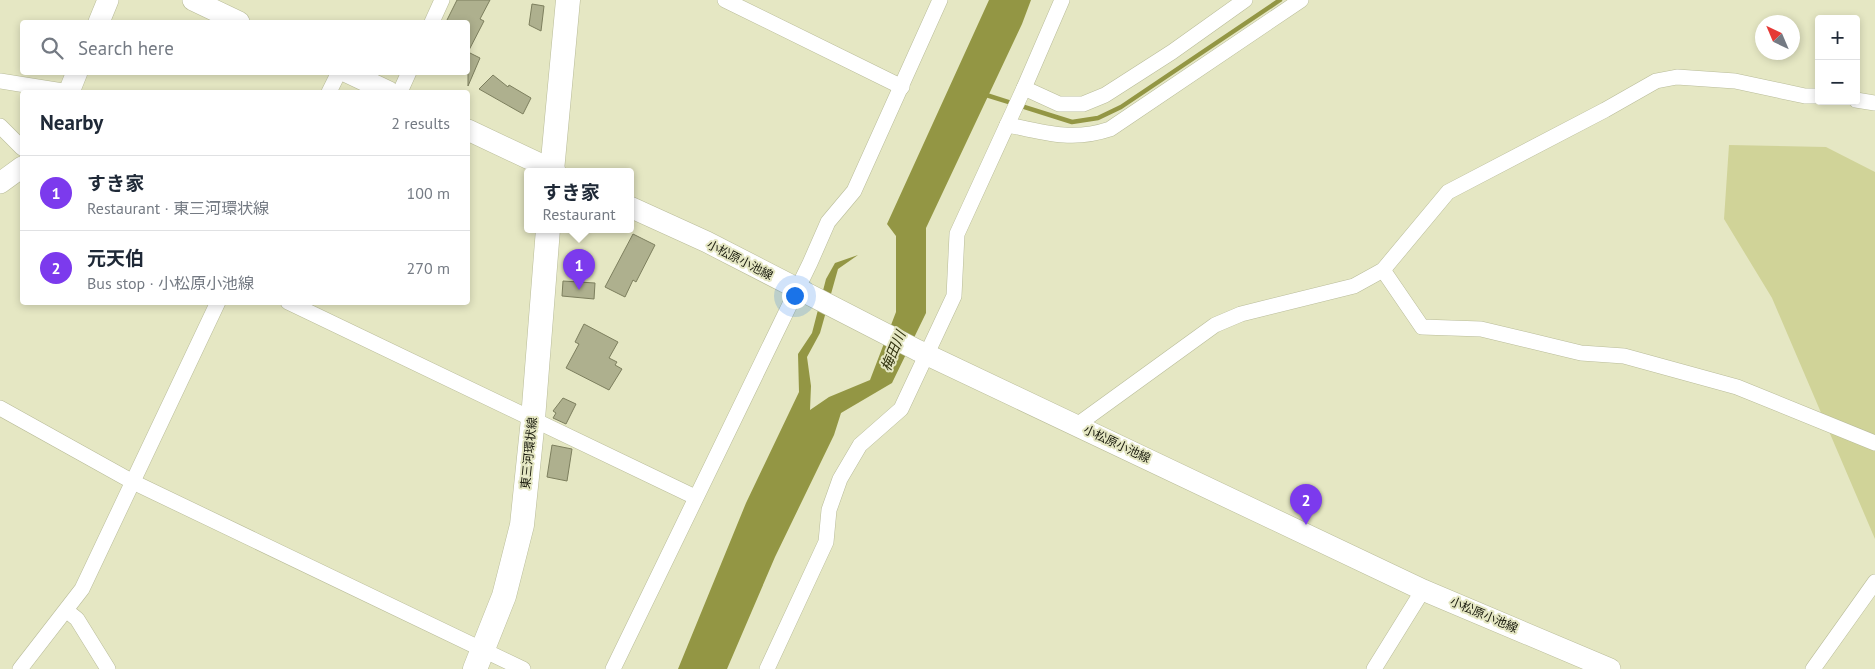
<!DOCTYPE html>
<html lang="en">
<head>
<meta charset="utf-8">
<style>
	:root { --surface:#fff; --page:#f2f2f3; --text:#1f2937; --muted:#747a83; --line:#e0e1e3; --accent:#7c3aed }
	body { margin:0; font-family:"PT Sans","Noto Sans JP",sans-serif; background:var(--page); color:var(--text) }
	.controls { position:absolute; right:15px; top:15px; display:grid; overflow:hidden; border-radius:5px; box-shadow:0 2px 8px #0003 }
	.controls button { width:45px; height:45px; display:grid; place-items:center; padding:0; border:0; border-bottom:1px solid var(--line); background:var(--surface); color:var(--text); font:25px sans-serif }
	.compass { position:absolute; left:1755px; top:15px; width:45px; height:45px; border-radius:50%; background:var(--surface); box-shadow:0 2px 8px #0003; rotate:316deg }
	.you { position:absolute; left:794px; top:295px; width:18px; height:18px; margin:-12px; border:4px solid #fff; border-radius:50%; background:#1a73e8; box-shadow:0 0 0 8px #1a73e833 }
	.badge { display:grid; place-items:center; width:32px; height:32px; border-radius:50%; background:var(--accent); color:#fff; font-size:16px; font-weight:700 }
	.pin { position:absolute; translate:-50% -41px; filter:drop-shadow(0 1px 2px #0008) }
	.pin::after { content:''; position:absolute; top:26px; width:18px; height:15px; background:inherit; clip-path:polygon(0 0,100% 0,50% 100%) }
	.popup { position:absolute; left:524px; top:168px; width:110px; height:65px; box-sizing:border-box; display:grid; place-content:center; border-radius:5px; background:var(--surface); filter:drop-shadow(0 1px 4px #0005); font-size:16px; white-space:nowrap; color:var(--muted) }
	.popup b { font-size:19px; color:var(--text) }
	.popup::after { content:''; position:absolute; left:50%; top:100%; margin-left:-10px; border:10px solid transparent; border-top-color:var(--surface) }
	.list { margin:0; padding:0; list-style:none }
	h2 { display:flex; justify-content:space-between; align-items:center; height:65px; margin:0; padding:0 20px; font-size:21px }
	h2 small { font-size:16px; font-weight:400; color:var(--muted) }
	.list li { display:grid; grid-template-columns:32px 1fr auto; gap:15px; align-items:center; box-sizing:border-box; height:75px; padding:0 20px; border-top:1px solid var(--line) }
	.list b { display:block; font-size:19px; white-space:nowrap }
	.list p { margin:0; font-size:16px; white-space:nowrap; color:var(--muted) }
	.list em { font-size:16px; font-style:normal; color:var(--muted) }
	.icon { flex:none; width:28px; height:28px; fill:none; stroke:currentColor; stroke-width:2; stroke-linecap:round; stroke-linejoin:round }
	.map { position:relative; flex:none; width:1875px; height:669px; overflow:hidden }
	.search { position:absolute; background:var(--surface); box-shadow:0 2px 8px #0003; left:20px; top:20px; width:450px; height:55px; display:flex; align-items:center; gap:12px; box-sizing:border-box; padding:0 18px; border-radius:5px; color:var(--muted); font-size:19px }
	.panel { position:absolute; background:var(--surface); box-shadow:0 2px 8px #0003; left:20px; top:90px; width:450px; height:215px; border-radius:5px }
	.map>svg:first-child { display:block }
</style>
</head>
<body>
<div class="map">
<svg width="1875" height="669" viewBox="0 0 1875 669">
	<rect width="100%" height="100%" fill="#e5e7c3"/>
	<path fill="#d0d398" d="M1729,145L1826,147L1875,172V539L1772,298L1724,219Z"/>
	<path fill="#939644" d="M989,0H1031L1022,24L926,228V313L892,383L841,413L834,435L775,557L727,669H678L746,503L799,392L798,354L812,333L826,279L835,263L858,255L838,269L820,333L807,357L811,386L810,410L829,397L870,380L896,312V236L887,224Z"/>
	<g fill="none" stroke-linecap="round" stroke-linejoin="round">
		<path stroke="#939644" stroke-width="4.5" d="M983,94L1072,122L1098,118L1121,107L1280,0"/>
	</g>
	<g fill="#aeb08e" stroke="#7d7f5e">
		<path d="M457,0H490L480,19L484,21L468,52V22H446Z"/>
		<path d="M532,4L544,6L541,31L529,25Z"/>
		<path d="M468,52L480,58L468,86Z"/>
		<path d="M493,75L508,87L509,85L531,98L523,114L479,89Z"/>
		<path d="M633,234L655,245L636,282L633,280L625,297L605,287Z"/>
		<path d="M563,281L595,283L594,299L562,296Z"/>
		<path d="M584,324L618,342L609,358L617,362L615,365L622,369L609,390L566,368L579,344L575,342Z"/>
		<path d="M563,398L576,404L566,424L553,418L556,413L553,411Z"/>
		<path d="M552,445L572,449L567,481L547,477Z"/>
	</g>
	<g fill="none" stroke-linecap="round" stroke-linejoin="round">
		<defs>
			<g id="street">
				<path d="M725,0L902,87"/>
				<path d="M432,22L442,0"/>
				<path d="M0,81L69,92"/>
				<path d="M1024,88L1059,104H1083L1105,95L1172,52L1245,0"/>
				<path d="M329,92L339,72"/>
				<path d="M400,92L409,72"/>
				<path d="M1856,100L1875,103"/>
				<path d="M1007,125C1046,132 1071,142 1110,129L1301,0"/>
				<path d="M0,126L22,148"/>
				<path d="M1383,270L1422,327L1481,329L1581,353L1624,356L1737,387L1875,443"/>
				<path d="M288,302L695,497"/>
				<path d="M0,408L133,482L523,669"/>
				<path d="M1077,425L1215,325L1241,314L1354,286L1383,270L1448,192L1605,110L1656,81L1677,77L1735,81L1805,96H1819"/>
				<path d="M67,611L77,619L108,669"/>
				<path d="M20,669L82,589L218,302"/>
				<path d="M613,669L810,263L828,222L854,191L940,0"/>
				<path d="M767,669L826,542L829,510L840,479L860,445L901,409L954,296L957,234L1024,88L1062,0"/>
				<path d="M1374,669L1423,590"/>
				<path d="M1813,669L1875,582"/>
			</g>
			<g id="secondary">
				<path d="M193,0L239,22"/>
				<path d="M99,22L108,0"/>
				<path d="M347,72L389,92"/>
				<path d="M69,92L77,72"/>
				<path d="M468,130L555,171"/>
				<path d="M0,183L22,167"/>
				<path d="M630,207L707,242L917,350L1423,590L1610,669"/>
			</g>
			<g id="primary">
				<path d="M552,171L568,0"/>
				<path d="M475,669L504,596L522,525L533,419L548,229"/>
			</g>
		</defs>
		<use href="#street" stroke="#b9bc99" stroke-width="16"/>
		<use href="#secondary" stroke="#b9bc99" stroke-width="22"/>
		<use href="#primary" stroke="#b9bc99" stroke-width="25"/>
		<use href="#street" stroke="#fff" stroke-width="15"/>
		<use href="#secondary" stroke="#fff" stroke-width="21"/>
		<use href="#primary" stroke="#fff" stroke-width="24"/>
	</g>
	<g text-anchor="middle" stroke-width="4" stroke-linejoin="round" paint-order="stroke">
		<g font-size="12" fill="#18190c" stroke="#e5e7c3">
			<text transform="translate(740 260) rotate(27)" y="4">小松原小池線</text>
			<text transform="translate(1117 444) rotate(25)" y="4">小松原小池線</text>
			<text transform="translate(529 453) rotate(-84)" y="4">東三河環状線</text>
			<text transform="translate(1484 615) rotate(23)" y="4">小松原小池線</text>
		</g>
		<g font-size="14" font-style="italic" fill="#32330f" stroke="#e5e7c3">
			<text transform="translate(893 351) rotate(-67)" y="5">梅田川</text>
		</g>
	</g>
</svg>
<div class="controls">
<button>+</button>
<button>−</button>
</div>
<svg class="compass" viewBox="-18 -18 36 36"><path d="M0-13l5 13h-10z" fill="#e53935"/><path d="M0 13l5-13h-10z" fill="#747a83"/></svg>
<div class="you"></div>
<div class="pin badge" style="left:579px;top:290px">1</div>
<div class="popup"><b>すき家</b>Restaurant</div>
<div class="pin badge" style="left:1306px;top:525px">2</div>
<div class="search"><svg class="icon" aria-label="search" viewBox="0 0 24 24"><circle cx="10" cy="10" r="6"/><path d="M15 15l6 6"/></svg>Search here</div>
<section class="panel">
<h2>Nearby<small>2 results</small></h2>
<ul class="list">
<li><span class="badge">1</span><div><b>すき家</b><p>Restaurant · 東三河環状線</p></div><em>100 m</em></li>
<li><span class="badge">2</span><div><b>元天伯</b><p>Bus stop · 小松原小池線</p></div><em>270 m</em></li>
</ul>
</section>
</div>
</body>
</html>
